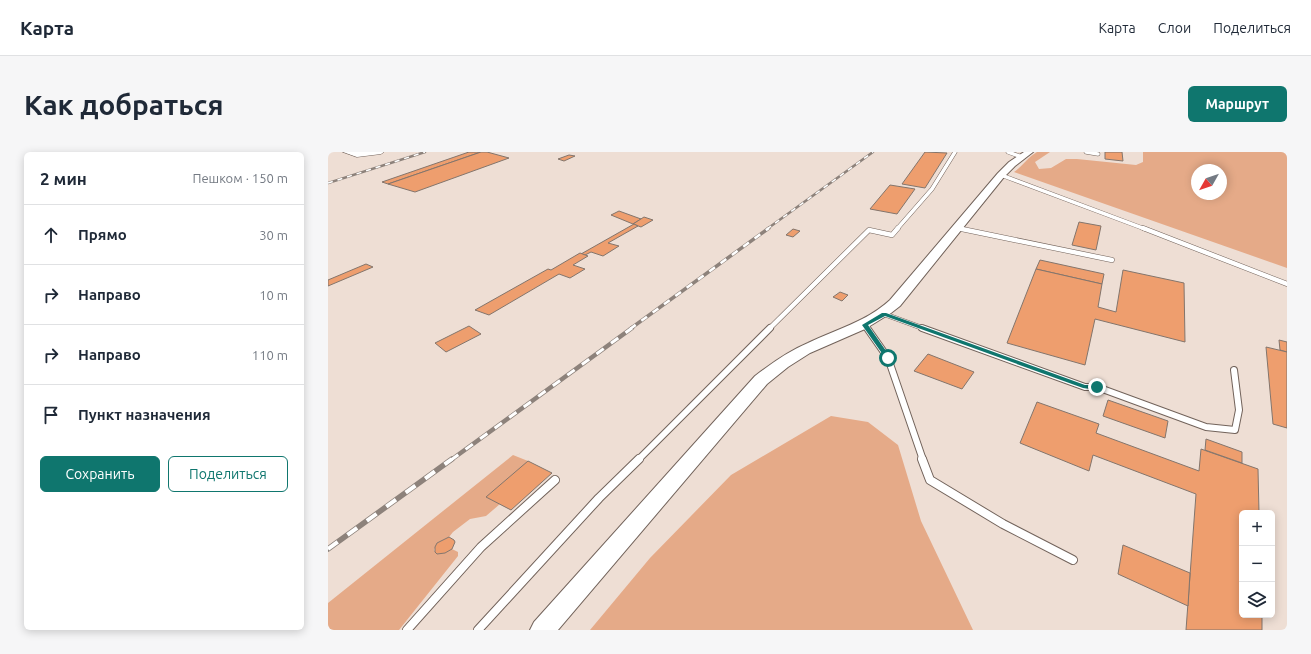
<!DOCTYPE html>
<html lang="ru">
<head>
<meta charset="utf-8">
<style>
	:root { --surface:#fff; --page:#f6f6f7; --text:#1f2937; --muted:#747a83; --line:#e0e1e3; --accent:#0f766e }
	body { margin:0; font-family:Ubuntu,sans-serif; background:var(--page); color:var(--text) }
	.controls { position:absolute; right:12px; bottom:12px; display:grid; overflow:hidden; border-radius:6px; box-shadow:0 2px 10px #0003 }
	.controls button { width:36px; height:36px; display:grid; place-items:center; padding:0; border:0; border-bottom:1px solid var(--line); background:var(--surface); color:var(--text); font:20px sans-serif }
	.compass { position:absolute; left:863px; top:12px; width:36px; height:36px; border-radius:50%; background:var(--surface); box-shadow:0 2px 10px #0003; rotate:230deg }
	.stop { position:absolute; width:12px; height:12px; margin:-9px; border:3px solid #0f766e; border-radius:50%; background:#fff }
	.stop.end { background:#0f766e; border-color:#fff; box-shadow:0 1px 4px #0008 }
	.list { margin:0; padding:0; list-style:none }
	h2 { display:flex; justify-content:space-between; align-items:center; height:52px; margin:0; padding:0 16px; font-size:17px }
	h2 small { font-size:13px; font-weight:400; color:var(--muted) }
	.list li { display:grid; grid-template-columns:26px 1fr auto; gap:12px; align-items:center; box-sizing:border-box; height:60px; padding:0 16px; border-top:1px solid var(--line) }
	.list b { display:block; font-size:15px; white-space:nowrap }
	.list em { font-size:13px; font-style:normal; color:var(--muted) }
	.actions { display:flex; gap:8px; padding:12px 16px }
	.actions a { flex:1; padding:9px 0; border:1px solid var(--accent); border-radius:6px; text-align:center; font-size:14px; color:var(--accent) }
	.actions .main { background:var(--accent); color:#fff }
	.icon { flex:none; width:22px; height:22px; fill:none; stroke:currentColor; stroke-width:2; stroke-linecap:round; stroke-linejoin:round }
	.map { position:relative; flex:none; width:959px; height:478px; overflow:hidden; border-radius:6px }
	header { display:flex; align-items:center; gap:24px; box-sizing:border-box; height:56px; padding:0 20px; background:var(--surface); border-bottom:1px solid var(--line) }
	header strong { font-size:19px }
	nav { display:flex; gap:22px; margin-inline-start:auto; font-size:14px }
	.intro { display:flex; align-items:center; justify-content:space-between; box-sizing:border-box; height:96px; padding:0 24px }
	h1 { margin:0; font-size:28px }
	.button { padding:10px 18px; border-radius:6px; background:var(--accent); color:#fff; font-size:14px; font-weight:700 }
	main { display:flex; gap:24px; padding:0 24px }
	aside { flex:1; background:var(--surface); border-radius:6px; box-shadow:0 2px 10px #0003 }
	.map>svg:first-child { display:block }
</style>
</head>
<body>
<header>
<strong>Карта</strong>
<nav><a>Карта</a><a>Слои</a><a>Поделиться</a></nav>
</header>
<div class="intro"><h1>Как добраться</h1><a class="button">Маршрут</a></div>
<main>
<aside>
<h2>2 мин<small>Пешком · 150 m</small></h2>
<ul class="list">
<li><svg class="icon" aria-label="ahead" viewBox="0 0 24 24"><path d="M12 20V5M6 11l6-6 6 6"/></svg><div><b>Прямо</b></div><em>30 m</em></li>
<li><svg class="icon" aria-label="right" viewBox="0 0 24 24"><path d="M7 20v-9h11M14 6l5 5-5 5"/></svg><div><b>Направо</b></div><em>10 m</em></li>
<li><svg class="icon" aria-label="right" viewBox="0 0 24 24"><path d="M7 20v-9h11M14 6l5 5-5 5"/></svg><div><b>Направо</b></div><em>110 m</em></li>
<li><svg class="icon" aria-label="arrive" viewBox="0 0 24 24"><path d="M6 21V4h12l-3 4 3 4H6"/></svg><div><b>Пункт назначения</b></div></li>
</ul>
<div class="actions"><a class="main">Сохранить</a><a>Поделиться</a></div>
</aside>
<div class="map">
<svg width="959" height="478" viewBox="0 0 959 478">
	<rect width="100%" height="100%" fill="#eeded4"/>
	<g fill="#e5aa88" fill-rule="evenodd">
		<path d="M709,0H722L707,10L711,17L723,16L738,7H749L808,13L815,10V0H959V116L686,20C695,14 700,5 709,0ZM869,18H893V42H869Z"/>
		<path d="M503,264L540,270L570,293L593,369L645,478H262L322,406L403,323Z"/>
		<path d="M185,303L200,309L172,352L158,364L142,367L125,380L121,385L109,391L106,398L109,402L117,401L124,397L130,400V404L71,478H0V451Z"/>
	</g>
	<g fill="#ee9e6e" stroke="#83756c">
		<path d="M141,0H153L60,32L54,30Z"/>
		<path d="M153,0H159L181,6L87,40L60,32Z"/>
		<path d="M597,0L619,1L597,36L574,32Z"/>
		<path d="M777,0H794L795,9L777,7Z"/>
		<path d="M241,3L247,4L236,9L230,7Z"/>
		<path d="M562,33L587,37L569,62L542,57Z"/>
		<path d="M291,59L313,67L305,72L283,63Z"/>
		<path d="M316,65L325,68L313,75L305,72Z"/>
		<path d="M751,70L773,74L768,98L744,93Z"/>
		<path d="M306,72L310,74L280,91L291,94L275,104L263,100L257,103L253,102Z"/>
		<path d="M465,77L472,79L465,85L458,83Z"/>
		<path d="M252,101L260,104L245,113L257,117L242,126L231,122L161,163L147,158L220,117L223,118Z"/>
		<path d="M712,108L776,122L774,132L708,117Z"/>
		<path d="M38,112L45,115L0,134V128Z"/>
		<path d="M708,117L774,132L770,155L788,160L795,118L856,131L857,190L767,167L757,213L679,191Z"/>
		<path d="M512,140L520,143L514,149L505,145Z"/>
		<path d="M141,174L153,182L118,200L107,191Z"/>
		<path d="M951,188L959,190V200L952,198Z"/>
		<path d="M938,195L959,200V276L945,272Z"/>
		<path d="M600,202L646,220L634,237L586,219Z"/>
		<path d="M780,248L840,269L837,286L775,264Z"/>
		<path d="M709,250L771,272L768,281L871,319L873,297L930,317L931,361H914V463H934V478H858L868,342L765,303L761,319L692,291Z"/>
		<path d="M878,287L914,300V311L877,298Z"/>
		<path d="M200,309L224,321L183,358L158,345Z"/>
		<path d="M121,385L126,388L127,390L124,397L117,401L109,402L107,400V395L109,391Z"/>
		<path d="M795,393L862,421L860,454L790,422Z"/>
	</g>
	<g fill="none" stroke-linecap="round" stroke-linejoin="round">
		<defs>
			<g id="service-far3">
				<path d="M680,0L694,5"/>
				<path d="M758,0L770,2"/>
				<path d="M673,23L817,77"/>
				<path d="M629,76L634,77"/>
				<path d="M569,77L604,37L627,0"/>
			</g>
			<g id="service-far2">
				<path d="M629,76L784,108"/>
				<path d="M815,76L959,132"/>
				<path d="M556,162L597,177"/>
				<path d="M537,173L540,177"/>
				<path d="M441,177L541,78L564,83L570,76"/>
			</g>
			<g id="service-far1">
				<path d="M539,176L560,206L595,308"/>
				<path d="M594,176L757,235H769L878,275L907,278L911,258L906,218"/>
				<path d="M310,308L442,176"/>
			</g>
			<g id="service">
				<path d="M594,307L602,328L675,372L745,408"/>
				<path d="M79,478L153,395L227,328"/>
				<path d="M150,478L271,346L311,307"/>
			</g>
			<path id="minor" d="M15,0H56L53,2L29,5Z"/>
			<path id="tertiary" d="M696,0H705L687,14L676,25L572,154L563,161L537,177L482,201L460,215L439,232L230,478H202L206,470L427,224C444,211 461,199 480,191C509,177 538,170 562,148L670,21L681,10Z"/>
		</defs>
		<use href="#service-far3" stroke="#72635b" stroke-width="4.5"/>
		<use href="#service-far2" stroke="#72635b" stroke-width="5.5"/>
		<use href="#service-far1" stroke="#72635b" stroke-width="8"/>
		<use href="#service" stroke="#72635b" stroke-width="10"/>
		<use href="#minor" stroke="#72635b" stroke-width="1"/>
		<use href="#tertiary" stroke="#72635b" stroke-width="2"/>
		<use href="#service-far3" stroke="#fff" stroke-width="3.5"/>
		<use href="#service-far2" stroke="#fff" stroke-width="4.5"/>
		<use href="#service-far1" stroke="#fff" stroke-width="6"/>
		<use href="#service" stroke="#fff" stroke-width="8"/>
		<use href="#minor" fill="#fff" fill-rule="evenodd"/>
		<use href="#tertiary" fill="#fff" fill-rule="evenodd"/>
		<defs>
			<g id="rail-far3">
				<path d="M0,31L97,0"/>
				<path d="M439,77L545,0"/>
			</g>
			<path id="rail-far2" d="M302,177L441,76"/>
			<path id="rail-far1" d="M123,308L304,176"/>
			<path id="rail" d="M0,397L124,307"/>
		</defs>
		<use href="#rail-far3" stroke="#8d827b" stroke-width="2.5"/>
		<use href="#rail-far2" stroke="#8d827b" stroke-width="3.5"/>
		<use href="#rail-far1" stroke="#8d827b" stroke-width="4.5"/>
		<use href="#rail" stroke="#8d827b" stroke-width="5.5"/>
		<use href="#rail-far3" stroke="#fff" stroke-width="1.5" stroke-dasharray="5" stroke-linecap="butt"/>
		<use href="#rail-far2" stroke="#fff" stroke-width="2.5" stroke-dasharray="7" stroke-linecap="butt"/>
		<use href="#rail-far1" stroke="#fff" stroke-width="3" stroke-dasharray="9" stroke-linecap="butt"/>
		<use href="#rail" stroke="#fff" stroke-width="4" stroke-dasharray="12" stroke-linecap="butt"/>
	</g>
	<path fill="#0f766e" d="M554,161H558L757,233H769L772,235L769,238L755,236L557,164L540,173L563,206L558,207L534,173Z"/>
</svg>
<div class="controls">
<button>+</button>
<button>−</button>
<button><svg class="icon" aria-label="layers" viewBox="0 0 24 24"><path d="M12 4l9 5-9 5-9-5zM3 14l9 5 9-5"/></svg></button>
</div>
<svg class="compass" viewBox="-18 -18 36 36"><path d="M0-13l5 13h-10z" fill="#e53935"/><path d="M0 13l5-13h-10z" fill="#747a83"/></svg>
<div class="stop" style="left:560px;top:206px"></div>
<div class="stop end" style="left:769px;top:235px"></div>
</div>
</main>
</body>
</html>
